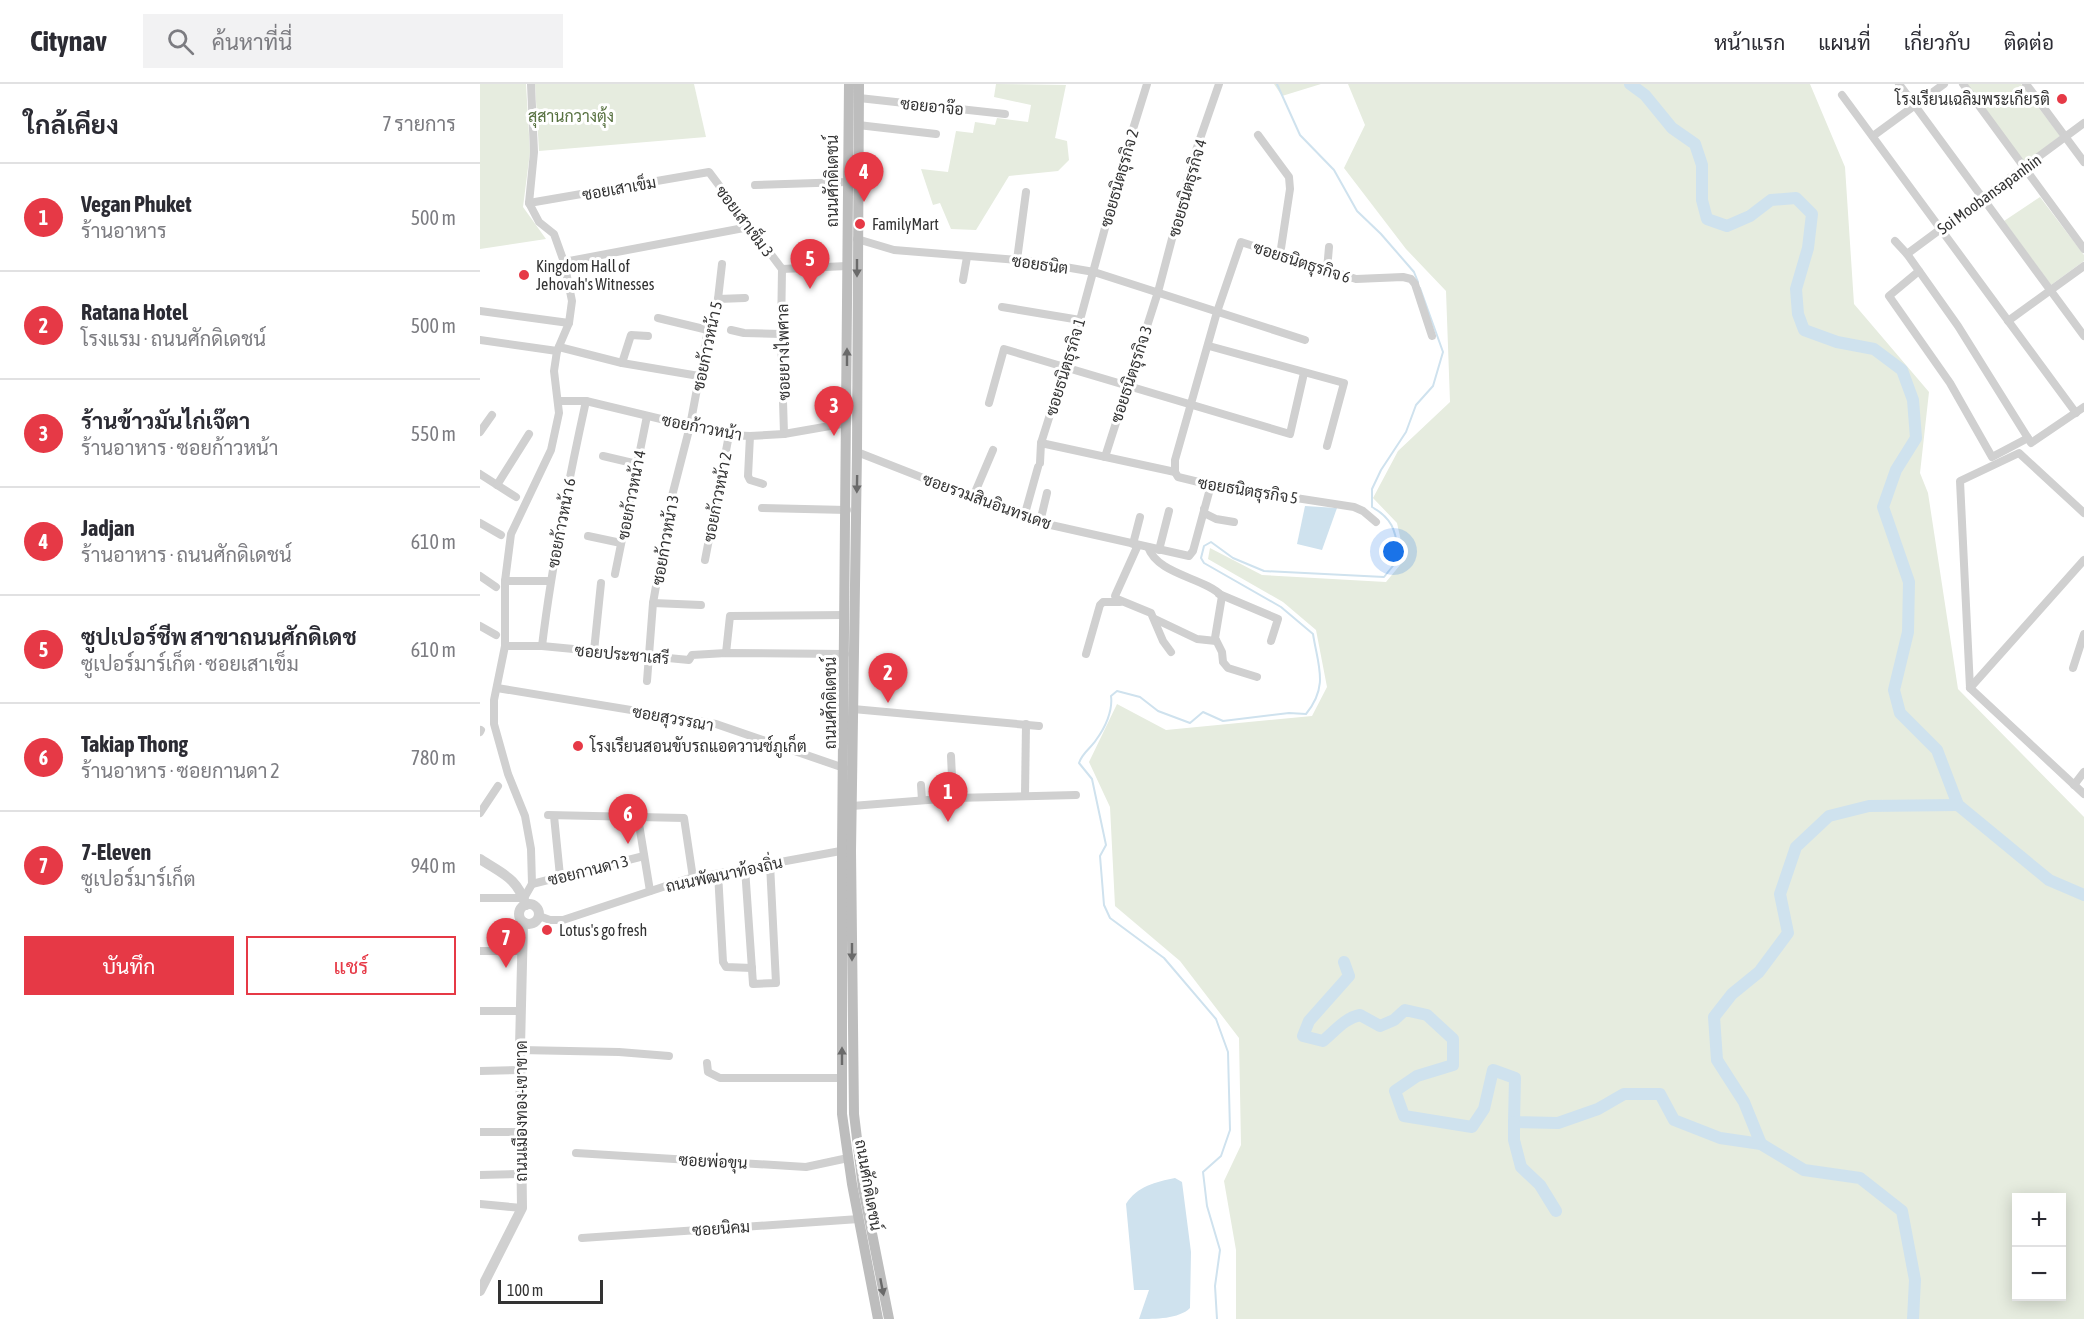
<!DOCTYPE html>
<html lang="th">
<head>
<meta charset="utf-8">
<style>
	:root { --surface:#fff; --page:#f2f2f3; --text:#2b2b33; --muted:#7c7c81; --line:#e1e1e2; --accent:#e63946 }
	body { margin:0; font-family:"Asap Condensed",Sarabun,sans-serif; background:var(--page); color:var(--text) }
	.controls { position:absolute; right:18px; bottom:18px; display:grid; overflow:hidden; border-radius:0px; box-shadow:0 3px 15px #0003 }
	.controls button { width:54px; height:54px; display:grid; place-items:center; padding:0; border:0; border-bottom:2px solid var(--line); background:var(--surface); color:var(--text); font:30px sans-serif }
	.scale { position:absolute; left:18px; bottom:15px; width:105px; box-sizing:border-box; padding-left:6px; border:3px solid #333; border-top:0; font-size:16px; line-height:21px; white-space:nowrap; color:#333; -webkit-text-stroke:4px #fff; paint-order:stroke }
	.you { position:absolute; left:914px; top:468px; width:21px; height:21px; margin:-15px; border:4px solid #fff; border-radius:50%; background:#1a73e8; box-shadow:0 0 0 9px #1a73e833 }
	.badge { display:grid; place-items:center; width:39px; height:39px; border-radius:50%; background:var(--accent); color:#fff; font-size:20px; font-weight:700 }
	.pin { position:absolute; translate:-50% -50px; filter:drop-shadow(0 2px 3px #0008) }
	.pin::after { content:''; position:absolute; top:32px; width:21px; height:18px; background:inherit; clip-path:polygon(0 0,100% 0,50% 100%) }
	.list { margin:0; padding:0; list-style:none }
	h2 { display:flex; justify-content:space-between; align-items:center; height:78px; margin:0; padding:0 24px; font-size:26px }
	h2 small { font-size:20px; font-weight:400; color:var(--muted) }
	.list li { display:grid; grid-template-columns:39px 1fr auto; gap:18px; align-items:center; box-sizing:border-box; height:108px; padding:0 24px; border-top:2px solid var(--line) }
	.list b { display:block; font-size:22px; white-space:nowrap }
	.list p { margin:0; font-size:20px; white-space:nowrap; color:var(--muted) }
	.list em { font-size:20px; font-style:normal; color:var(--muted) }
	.actions { display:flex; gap:12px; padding:18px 24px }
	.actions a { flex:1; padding:14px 0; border:2px solid var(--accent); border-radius:0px; text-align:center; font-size:21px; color:var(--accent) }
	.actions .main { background:var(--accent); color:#fff }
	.icon { flex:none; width:33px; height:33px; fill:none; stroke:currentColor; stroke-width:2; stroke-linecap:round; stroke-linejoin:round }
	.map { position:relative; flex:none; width:1604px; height:1235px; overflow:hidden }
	header { display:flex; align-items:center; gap:36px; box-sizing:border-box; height:84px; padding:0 30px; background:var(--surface); border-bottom:2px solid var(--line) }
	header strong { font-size:28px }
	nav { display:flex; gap:33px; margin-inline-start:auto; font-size:21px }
	.search { width:420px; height:54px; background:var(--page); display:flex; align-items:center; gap:15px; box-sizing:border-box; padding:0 21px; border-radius:0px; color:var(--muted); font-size:22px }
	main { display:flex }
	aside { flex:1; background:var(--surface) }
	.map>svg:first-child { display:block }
</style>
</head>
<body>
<header>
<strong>Citynav</strong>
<div class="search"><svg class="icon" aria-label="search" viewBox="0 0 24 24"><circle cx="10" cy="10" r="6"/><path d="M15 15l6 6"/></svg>ค้นหาที่นี่</div>
<nav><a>หน้าแรก</a><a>แผนที่</a><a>เกี่ยวกับ</a><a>ติดต่อ</a></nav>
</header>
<main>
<aside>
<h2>ใกล้เคียง<small>7 รายการ</small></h2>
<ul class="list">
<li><span class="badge">1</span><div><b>Vegan Phuket</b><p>ร้านอาหาร</p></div><em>500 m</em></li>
<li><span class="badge">2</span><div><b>Ratana Hotel</b><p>โรงแรม · ถนนศักดิเดชน์</p></div><em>500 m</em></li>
<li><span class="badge">3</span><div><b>ร้านข้าวมันไก่เจ๊ตา</b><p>ร้านอาหาร · ซอยก้าวหน้า</p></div><em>550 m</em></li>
<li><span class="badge">4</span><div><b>Jadjan</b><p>ร้านอาหาร · ถนนศักดิเดชน์</p></div><em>610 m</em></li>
<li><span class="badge">5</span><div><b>ซูปเปอร์ชีพ สาขาถนนศักดิเดช</b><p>ซูเปอร์มาร์เก็ต · ซอยเสาเข็ม</p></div><em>610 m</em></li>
<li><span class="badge">6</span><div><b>Takiap Thong</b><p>ร้านอาหาร · ซอยกานดา 2</p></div><em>780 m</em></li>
<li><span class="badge">7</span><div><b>7-Eleven</b><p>ซูเปอร์มาร์เก็ต</p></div><em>940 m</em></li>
</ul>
<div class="actions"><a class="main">บันทึก</a><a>แชร์</a></div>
</aside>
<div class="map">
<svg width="1604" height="1235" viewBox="0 0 1604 1235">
	<rect width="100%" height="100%" fill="#fff"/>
	<g fill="#e6ecdf" fill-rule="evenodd">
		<path d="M0,0H46L50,68L43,123L66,155L0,165Z"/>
		<path d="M55,0H214L226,53L59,67Z"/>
		<path d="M516,0L586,1L575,54L587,57L589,76L578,87L529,92L496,146L471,145L460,119L453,121L441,85L468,88L476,47L493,49L495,38L515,41L517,34L548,38L551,21L514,13Z"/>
		<path d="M794,0H841L802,12Z"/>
		<path d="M868,0H1330L1365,83L1374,220L1449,308L1440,389L1448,409L1478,605L1604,733V1235H756V1166L744,1097L761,1061L759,954L700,877L635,822L630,723L609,678L637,620L686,646L832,632L847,603L836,546L803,518L728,475L730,464L782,491L906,498L925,475L917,439L893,414L918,367L970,318L966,207L926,165L864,84L885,41ZM1536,1114H1582V1212H1536Z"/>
		<path d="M1487,0H1541L1580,52L1545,79Z"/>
		<path d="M1560,113L1604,171V177L1571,201L1524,137Z"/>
	</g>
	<g fill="#cfe2ee">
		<path d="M825,422L857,424L842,466L817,460Z"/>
		<path d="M695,1094L702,1098L711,1168L710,1224C699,1235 675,1235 659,1235L669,1206H654L646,1120C657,1102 676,1098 695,1094Z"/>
	</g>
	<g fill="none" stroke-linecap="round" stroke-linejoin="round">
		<g stroke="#cfe2ee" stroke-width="2">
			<path d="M797,0L820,51L854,86L877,127L901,150L934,188L938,198"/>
			<path d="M737,1235L735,1202L740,1166L727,1122L723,1088L741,1072L750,1046L748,968L736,935L684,874L630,834L624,821L620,772L626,761L612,695L599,679C602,669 611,664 616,656C625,644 633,627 631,612L637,607L660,613L678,627L710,639L723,628L743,637L809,629L826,630C849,602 838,582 833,550L801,523L724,479L721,474L724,462L731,458L753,474L784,487L904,493L920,473C915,449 915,436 892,423V405L901,386L926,348L936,321L953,302L963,268L940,204"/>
		</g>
		<g stroke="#cfe2ee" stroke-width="12">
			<path d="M1150,0L1165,11L1192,44L1215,60L1222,81V116L1227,135L1247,142L1270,132L1291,116L1316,114L1332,130L1328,164L1316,205L1318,230L1324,246L1357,258L1394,265L1422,286L1433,316L1436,354L1416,386L1403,423L1429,498L1428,548L1414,606L1420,629L1457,666L1478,721L1569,796L1604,811"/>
			<path d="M864,878L869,892L829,937L823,952L843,957C855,947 865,934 880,931L900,942L914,936L925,926L947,931L973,955V981L937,992L915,1007L924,1032L992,1043L1004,1025L1013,986L1035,994L1034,1038L1078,1039L1118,1025L1144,1010H1180L1194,1036L1240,1054L1281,1060L1324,1086L1380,1094L1422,1127L1435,1196L1433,1235"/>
			<path d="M1034,1038V1056L1041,1083L1060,1101L1076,1127"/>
			<path d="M1281,1060L1264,1018L1237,976L1234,933L1252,910L1279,888L1308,849L1300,810L1316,763L1349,732L1389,722L1478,721"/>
		</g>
		<g stroke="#d0d0d0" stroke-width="8">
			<path d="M1419,0L1604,252"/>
			<path d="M1483,0L1604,165"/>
			<path d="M1546,0L1604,78"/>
			<path d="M1362,11L1596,329"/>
			<path d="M379,14L525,30"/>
			<path d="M378,41L456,50"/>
			<path d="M778,51L809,93L810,105L800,171"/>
			<path d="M1393,52L1464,0"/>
			<path d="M275,101L367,98"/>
			<path d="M49,119L229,88L302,185"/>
			<path d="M377,155L414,166L550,177L614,188L825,256"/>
			<path d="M1415,157L1427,170L1604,39"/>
			<path d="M1427,170L1478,242L1551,359L1604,323"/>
			<path d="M537,176L546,108"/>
			<path d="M84,178L269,143"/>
			<path d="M302,185L301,250L304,350"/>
			<path d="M302,185L367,182"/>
			<path d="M847,186L849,163"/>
			<path d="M1439,187L1409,212L1470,299L1512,373L1548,354"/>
			<path d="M483,196L487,173"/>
			<path d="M238,215L265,214"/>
			<path d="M522,223L600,236"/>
			<path d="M0,227L89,239"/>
			<path d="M178,234L228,246"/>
			<path d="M1528,237L1604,182"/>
			<path d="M251,246L264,249L301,250"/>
			<path d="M0,256L77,267"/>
			<path d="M729,262L864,299L847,362"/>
			<path d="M79,263L142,279L219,292"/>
			<path d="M142,279L151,251L168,252"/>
			<path d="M78,317H106L210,342L249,351L270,352L304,350L367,339"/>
			<path d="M509,319L524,265L810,350L824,289"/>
			<path d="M0,348L12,331"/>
			<path d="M270,352L268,392L270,396L283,400"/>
			<path d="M561,359L695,388"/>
			<path d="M377,368L553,437L709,472L713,467L731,401"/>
			<path d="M123,372L157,380"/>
			<path d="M625,373L678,208L713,75L739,0"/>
			<path d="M560,379L561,359L600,236L644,74L667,0"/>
			<path d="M0,390L36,413"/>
			<path d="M17,401L49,350"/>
			<path d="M493,413L513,366"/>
			<path d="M282,424L367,426"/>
			<path d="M724,425V429L736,435L754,438"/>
			<path d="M1604,429L1539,369L1480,397L1490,604L1604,710"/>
			<path d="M544,433L558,383"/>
			<path d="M560,438L567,409"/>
			<path d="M896,438L883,427L874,423L731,401L698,393L695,388V376L737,228L761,158L876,195L923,193L931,195L935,200L952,252"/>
			<path d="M0,439L21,451"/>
			<path d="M108,452L141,459"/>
			<path d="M653,460L660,433"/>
			<path d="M658,461L635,512L637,515L671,529L683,557L691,568"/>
			<path d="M668,463C678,491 723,493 742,512L735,554L742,568L743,578L748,584L777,593"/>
			<path d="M679,466L689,427"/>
			<path d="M225,476L249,351"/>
			<path d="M135,490L167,332"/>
			<path d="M0,492L16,503"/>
			<path d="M25,497H70"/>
			<path d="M739,510L798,535L791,557"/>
			<path d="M173,519L221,521"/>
			<path d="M675,535L717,555L736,557"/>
			<path d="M0,542L16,551"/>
			<path d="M25,562H62L209,576L212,571L246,569L365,570"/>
			<path d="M62,562C72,479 88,399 106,317"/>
			<path d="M114,567L121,499"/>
			<path d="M246,569L250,532L365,531"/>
			<path d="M606,570L620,521L623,518H640"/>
			<path d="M1593,584L1604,550"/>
			<path d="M167,597L173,519L192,412L210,342L228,246L238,215L242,180"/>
			<path d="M17,604L236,640L364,684"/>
			<path d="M1490,604L1604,476"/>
			<path d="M373,625L559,642"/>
			<path d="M0,648L1,646"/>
			<path d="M471,672L473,714"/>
			<path d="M441,701L442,716"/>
			<path d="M1594,701L1604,688"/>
			<path d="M545,711L546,640"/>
			<path d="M372,722L473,714L596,711"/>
			<path d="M0,729L18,702"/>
			<path d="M68,731L204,734L213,794"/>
			<path d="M74,732L80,792"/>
			<path d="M158,734L170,807"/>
			<path d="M265,784L273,900L296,899L290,780"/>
			<path d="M238,789L243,878L246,883L272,884"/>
			<path d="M52,800L164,772"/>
			<path d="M0,814H44L52,800L51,765L45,732L28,690L14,640V616L25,562V497L31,450L71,366L79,329L74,287L77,267L89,239L92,217L84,178L74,150L59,138L49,119L54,68L51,0"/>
			<path d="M59,832L70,836H83L207,795L366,766"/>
			<path d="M0,867H42"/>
			<path d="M0,927H41"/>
			<path d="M40,966L139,968L189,972"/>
			<path d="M227,979L228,988L240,994H362"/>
			<path d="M0,987L40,986"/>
			<path d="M0,1048H42"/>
			<path d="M96,1069L326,1083L368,1074"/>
			<path d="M0,1091L42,1090"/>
			<path d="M0,1120L42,1124"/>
			<path d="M102,1154L379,1135"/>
		</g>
		<g stroke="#d0d0d0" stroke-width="10">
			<path d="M0,775C24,791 36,793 46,821"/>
			<circle cx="49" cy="830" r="10"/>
			<path d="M0,1207L42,1124L40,963L43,838"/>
		</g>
		<g stroke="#bdbdbd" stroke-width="10">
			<path d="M369,0L362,766V1030L372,1100L398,1235"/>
			<path d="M379,0L377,368L371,767L374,1030L383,1104L409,1235"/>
		</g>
	</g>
	<defs><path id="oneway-solid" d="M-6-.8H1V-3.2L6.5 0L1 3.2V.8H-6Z" transform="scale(1.5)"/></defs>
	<g fill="#6a6a6a">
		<use href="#oneway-solid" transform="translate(377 184) rotate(90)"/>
		<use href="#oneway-solid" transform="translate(367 273) rotate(-90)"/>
		<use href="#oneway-solid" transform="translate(377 400) rotate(91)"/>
		<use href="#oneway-solid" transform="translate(372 868) rotate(90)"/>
		<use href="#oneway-solid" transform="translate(362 972) rotate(-90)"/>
		<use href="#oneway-solid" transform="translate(402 1203) rotate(79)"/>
	</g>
	<g fill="#e63946" stroke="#fff" stroke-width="2">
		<circle cx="1582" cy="15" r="6"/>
		<circle cx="380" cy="140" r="6"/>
		<circle cx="44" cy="191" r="6"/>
		<circle cx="98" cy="662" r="6"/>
		<circle cx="67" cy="846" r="6"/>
	</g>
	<g text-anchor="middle" stroke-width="6" stroke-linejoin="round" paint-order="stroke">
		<g font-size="16" fill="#333" stroke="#fff" text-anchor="start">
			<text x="1570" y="21" text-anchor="end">โรงเรียนเฉลิมพระเกียรติ</text>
			<text x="392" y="146">FamilyMart</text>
			<text x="56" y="188">Kingdom Hall of<tspan x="56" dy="18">Jehovah's Witnesses</tspan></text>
			<text x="110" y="668">โรงเรียนสอนขับรถแอดวานซ์ภูเก็ต</text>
			<text x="79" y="852">Lotus's go fresh</text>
		</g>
		<g font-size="16" fill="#333" stroke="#fff">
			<text transform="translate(452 22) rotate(6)" y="6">ซอยอาจ๊อ</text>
			<text transform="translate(639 94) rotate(-74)" y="6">ซอยธนิตธุรกิจ 2</text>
			<text transform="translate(352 97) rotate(-90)" y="6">ถนนศักดิเดชน์</text>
			<text transform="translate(139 104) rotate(-10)" y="6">ซอยเสาเข็ม</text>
			<text transform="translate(707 104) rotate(-74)" y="6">ซอยธนิตธุรกิจ 4</text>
			<text transform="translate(1509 110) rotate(-36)" y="6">Soi Moobansapanhin</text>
			<text transform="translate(265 137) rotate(53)" y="6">ซอยเสาเข็ม 3</text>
			<text transform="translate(822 178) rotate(18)" y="6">ซอยธนิตธุรกิจ 6</text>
			<text transform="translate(560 180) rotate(8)" y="6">ซอยธนิต</text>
			<text transform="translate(227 262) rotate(-78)" y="6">ซอยก้าวหน้า 5</text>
			<text transform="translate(303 268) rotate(-91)" y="6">ซอยยางไพศาล</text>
			<text transform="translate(585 283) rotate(-73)" y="6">ซอยธนิตธุรกิจ 1</text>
			<text transform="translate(651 290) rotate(-72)" y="6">ซอยธนิตธุรกิจ 3</text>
			<text transform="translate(222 343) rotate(11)" y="6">ซอยก้าวหน้า</text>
			<text transform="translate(768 406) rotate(9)" y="6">ซอยธนิตธุรกิจ 5</text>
			<text transform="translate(151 411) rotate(-79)" y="6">ซอยก้าวหน้า 4</text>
			<text transform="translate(237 413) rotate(-79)" y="6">ซอยก้าวหน้า 2</text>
			<text transform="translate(507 417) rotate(20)" y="6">ซอยรวมสินอินทรเดช</text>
			<text transform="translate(81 439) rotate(-79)" y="6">ซอยก้าวหน้า 6</text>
			<text transform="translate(185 456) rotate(-80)" y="6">ซอยก้าวหน้า 3</text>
			<text transform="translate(142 570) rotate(5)" y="6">ซอยประชาเสรี</text>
			<text transform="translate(350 619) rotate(-90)" y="6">ถนนศักดิเดชน์</text>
			<text transform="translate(193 634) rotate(10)" y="6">ซอยสุวรรณา</text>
			<text transform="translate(108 786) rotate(-14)" y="6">ซอยกานดา 3</text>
			<text transform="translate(244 790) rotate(-12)" y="6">ถนนพัฒนาท้องถิ่น</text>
			<text transform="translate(41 1027) rotate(-90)" y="6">ถนนเมืองทอง-เขาขาด</text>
			<text transform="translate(233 1077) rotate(3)" y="6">ซอยพ่อขุน</text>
			<text transform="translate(389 1101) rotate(80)" y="6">ถนนศักดิเดชน์</text>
			<text transform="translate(241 1144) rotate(-4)" y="6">ซอยนิคม</text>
		</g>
		<g font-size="16" fill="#56703f" stroke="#fff">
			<text x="91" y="38">สุสานกวางตุ้ง</text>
		</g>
	</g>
</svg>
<div class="controls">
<button>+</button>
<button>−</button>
</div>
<div class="scale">100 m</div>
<div class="you"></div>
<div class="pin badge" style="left:468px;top:738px">1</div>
<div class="pin badge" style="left:408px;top:619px">2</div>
<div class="pin badge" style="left:354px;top:352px">3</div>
<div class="pin badge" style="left:384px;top:118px">4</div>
<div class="pin badge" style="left:330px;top:205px">5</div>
<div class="pin badge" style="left:148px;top:760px">6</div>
<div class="pin badge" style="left:26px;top:884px">7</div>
</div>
</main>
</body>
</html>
